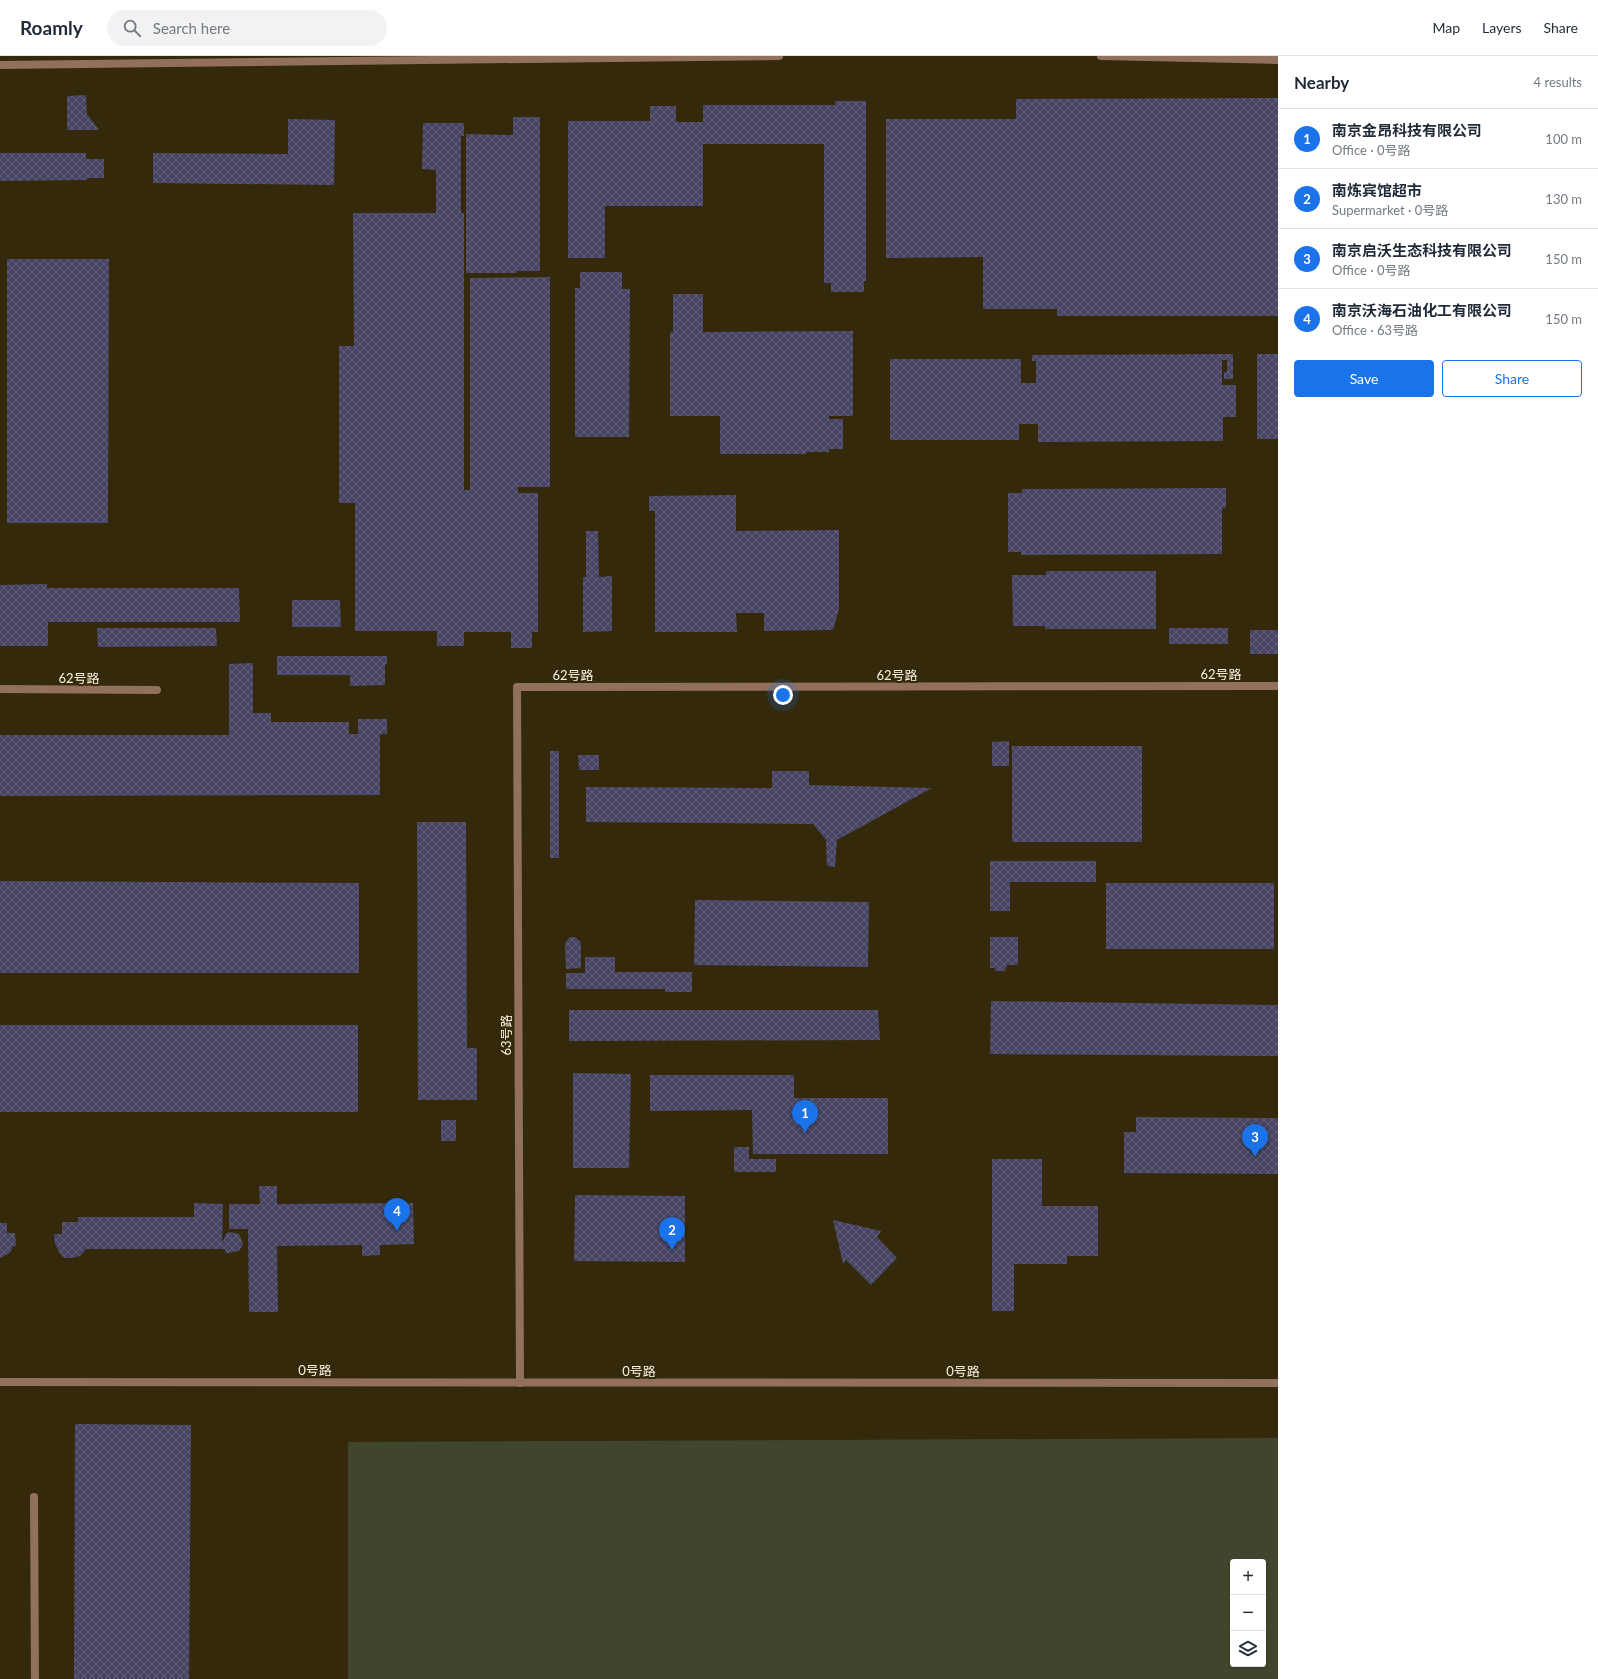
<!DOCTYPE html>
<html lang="en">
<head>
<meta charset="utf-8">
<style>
	:root { --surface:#fff; --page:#f2f2f3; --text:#1f2937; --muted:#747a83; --line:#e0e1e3; --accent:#1a73e8 }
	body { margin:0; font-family:Lato,"Noto Sans SC",sans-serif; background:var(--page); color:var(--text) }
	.controls { position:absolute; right:12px; bottom:12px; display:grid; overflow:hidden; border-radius:4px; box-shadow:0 1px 3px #0004 }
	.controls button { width:36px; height:36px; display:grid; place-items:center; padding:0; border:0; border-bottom:1px solid var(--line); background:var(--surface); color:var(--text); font:20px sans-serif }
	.you { position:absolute; left:783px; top:639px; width:14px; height:14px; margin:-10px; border:3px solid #fff; border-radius:50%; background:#1a73e8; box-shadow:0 0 0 6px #1a73e833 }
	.badge { display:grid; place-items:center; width:26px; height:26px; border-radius:50%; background:var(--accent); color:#fff; font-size:13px; font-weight:700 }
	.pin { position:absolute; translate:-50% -33px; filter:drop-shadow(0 1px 2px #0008) }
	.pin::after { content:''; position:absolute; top:21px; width:14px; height:12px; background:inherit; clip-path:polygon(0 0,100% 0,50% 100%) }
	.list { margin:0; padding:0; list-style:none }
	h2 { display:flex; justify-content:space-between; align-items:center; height:52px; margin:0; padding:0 16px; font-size:17px }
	h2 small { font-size:13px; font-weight:400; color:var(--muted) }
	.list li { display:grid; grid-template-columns:26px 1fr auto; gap:12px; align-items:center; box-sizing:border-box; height:60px; padding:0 16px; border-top:1px solid var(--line) }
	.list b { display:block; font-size:15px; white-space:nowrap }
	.list p { margin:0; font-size:13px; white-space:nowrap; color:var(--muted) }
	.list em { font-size:13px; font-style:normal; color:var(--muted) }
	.actions { display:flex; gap:8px; padding:12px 16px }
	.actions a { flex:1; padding:9px 0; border:1px solid var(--accent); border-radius:4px; text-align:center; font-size:14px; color:var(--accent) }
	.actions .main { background:var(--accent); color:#fff }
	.icon { flex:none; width:22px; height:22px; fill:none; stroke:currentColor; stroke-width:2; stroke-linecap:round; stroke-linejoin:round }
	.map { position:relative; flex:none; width:1278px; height:1623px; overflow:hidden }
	header { display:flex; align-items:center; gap:24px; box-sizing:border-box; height:56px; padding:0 20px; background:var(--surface); border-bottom:1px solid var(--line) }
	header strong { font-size:19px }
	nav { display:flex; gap:22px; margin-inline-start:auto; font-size:14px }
	.search { width:280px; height:36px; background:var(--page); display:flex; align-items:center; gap:10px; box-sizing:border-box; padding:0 14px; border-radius:22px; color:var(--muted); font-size:15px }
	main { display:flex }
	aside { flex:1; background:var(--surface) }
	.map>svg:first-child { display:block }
</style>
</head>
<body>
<header>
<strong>Roamly</strong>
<div class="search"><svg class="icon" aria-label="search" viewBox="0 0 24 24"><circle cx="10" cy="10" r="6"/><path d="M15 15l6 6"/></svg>Search here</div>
<nav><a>Map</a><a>Layers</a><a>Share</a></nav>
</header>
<main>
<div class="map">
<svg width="1278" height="1623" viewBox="0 0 1278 1623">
	<defs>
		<pattern id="building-cross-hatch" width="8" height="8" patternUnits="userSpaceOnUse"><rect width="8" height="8" fill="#474563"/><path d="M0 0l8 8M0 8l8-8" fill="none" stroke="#626079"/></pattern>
	</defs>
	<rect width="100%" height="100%" fill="#35290b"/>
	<path fill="#3f462d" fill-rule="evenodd" d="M1278,1382V1623H348V1386ZM1233,1506H1263V1608H1233Z"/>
	<g fill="url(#building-cross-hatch)">
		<path d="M86,39L87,58L99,74H67V40Z"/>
		<path d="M1278,42V260H1057V253H983V201L886,202V63H1016V43Z"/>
		<path d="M835,45H866V225H864V236H831V227H824V88H703V150H605V202H568V65H650V50H676V66H703V49H835Z"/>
		<path d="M513,61H540V215H517V217H466V78L513,79Z"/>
		<path d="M288,63L335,64L334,129L153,127V97L288,98Z"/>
		<path d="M423,67H464V80H461V157H464V434H470V222L550,221V431H518V437H538V576H532V592H511V576H464V590H437V575H355V447H339V290H354L353,157H436V114L422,113Z"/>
		<path d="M0,97H86V103H104V122H87V124L0,125Z"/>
		<path d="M7,203H109L108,467H7Z"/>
		<path d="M580,216H622V233H630L629,381H575V232H580Z"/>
		<path d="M673,238H703V276L853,275V360H829V363H843V393H829V396H806V398H720V360H670V276H673Z"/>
		<path d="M1233,298V323H1224V316H1227V304H1222V329H1236V361H1223V385L1038,386V368H1019V384H890V303H1021V327H1036V305H1032V299Z"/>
		<rect x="1257" y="298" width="21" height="85"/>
		<path d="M1226,432V452H1222V498L1021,499V496H1008V437H1022V433Z"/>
		<path d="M736,439V475L839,474V553L833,574L764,575V557H736L737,576H655V455H649V440Z"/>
		<path d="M586,475H598L599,521L612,520V575L583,576V521H586Z"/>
		<path d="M1046,515H1156V573H1045V570H1013L1012,519H1046Z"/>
		<path d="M47,528V532H239L240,566H48V590H0V529Z"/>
		<path d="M292,544H340L341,571H292Z"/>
		<path d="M97,572H216L217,590L98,591Z"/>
		<rect x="1169" y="572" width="59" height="16"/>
		<rect x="1250" y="574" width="28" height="24"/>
		<path d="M277,600H387V608H385V629L350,630V619H277Z"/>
		<path d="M253,607V657H271V666H349V678H358V663H387V678H380V739L0,740V679H229V608Z"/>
		<path d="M1009,685V710H992V686Z"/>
		<rect x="1012" y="690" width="130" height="96"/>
		<rect x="550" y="695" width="9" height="107"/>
		<path d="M578,699H599V714H579Z"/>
		<path d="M772,715H809V729L932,732L837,784L835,811L827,810L826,784L813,768L586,766V731L772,732Z"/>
		<path d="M417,766H466L467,992H477V1044H418Z"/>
		<path d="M990,805H1096V826H1010V855H990Z"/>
		<path d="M0,825L359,827V917H0Z"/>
		<rect x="1106" y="827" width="168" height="66"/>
		<path d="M695,844L869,846L868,911L694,909Z"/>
		<path d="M570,881H575L581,886V912L566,913L565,887Z"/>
		<path d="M990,881H1018V909H1007L1005,915H995V912H990Z"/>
		<path d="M585,901H615V916H692V936H665V933H566V917H585Z"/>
		<path d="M991,945L1278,949V1000L990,998Z"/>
		<path d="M569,954H878L880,984L569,985Z"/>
		<rect x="0" y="969" width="358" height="87"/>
		<path d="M573,1017L631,1018L629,1112H573Z"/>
		<path d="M650,1019H794V1042H888V1098H753L752,1054L650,1055Z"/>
		<path d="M1136,1061L1278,1062V1118L1124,1117V1076H1136Z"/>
		<rect x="441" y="1064" width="15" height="21"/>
		<path d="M734,1091H749V1103H776V1116H734Z"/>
		<path d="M992,1103H1042V1150H1098V1200H1067V1208H1014V1255H992Z"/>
		<path d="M259,1130H277V1148L413,1147L414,1188L380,1189V1199L362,1200V1189L277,1190L278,1256H249L248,1173H229V1148H260Z"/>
		<path d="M575,1139L685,1140V1206L574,1205Z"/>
		<path d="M194,1147L223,1148L222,1187L226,1178L229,1176L239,1178L243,1188L239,1195L228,1197L225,1196V1193H86L80,1200L71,1202H65L61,1199L55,1188L54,1178H62V1166H78V1161H194Z"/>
		<path d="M833,1164L881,1175L877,1181L897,1202L871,1229L846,1204L843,1208Z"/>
		<path d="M0,1167H7V1177H15L16,1190H13L10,1197L0,1202Z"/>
		<path d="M75,1368L191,1369L189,1623H74Z"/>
	</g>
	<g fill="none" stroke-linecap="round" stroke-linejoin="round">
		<path stroke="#91705e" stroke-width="8" d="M34,1441L35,1623"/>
		<g stroke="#91705e" stroke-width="8">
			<path d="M1101,0L1278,4"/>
			<path d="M0,9L779,0"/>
			<path d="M0,633L157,634"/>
			<path d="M0,1326L1278,1327"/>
			<path d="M520,1327L517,631L1278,630"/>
		</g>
	</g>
	<g text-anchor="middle" stroke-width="4" stroke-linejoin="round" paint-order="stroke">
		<g font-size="13" fill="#f9f2e1" stroke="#35290b">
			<text x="1221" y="623">62号路</text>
			<text x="573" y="624">62号路</text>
			<text x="897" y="624">62号路</text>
			<text x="79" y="627">62号路</text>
			<text transform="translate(506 979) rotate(-90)" y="5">63号路</text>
			<text x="315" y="1319">0号路</text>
			<text x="639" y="1320">0号路</text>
			<text x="963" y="1320">0号路</text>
		</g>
	</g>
</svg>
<div class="controls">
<button>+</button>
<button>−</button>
<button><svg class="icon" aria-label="layers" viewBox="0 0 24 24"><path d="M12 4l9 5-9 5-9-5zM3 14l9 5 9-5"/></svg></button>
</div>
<div class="you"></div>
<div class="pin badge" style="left:805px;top:1077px">1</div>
<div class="pin badge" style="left:672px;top:1194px">2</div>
<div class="pin badge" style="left:1255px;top:1101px">3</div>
<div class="pin badge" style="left:397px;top:1175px">4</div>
</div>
<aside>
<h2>Nearby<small>4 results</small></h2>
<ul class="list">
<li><span class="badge">1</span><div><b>南京金昂科技有限公司</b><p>Office · 0号路</p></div><em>100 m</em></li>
<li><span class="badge">2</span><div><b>南炼宾馆超市</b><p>Supermarket · 0号路</p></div><em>130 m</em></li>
<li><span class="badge">3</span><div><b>南京启沃生态科技有限公司</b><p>Office · 0号路</p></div><em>150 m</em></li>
<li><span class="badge">4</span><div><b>南京沃海石油化工有限公司</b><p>Office · 63号路</p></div><em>150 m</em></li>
</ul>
<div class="actions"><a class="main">Save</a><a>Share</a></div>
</aside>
</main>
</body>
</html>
